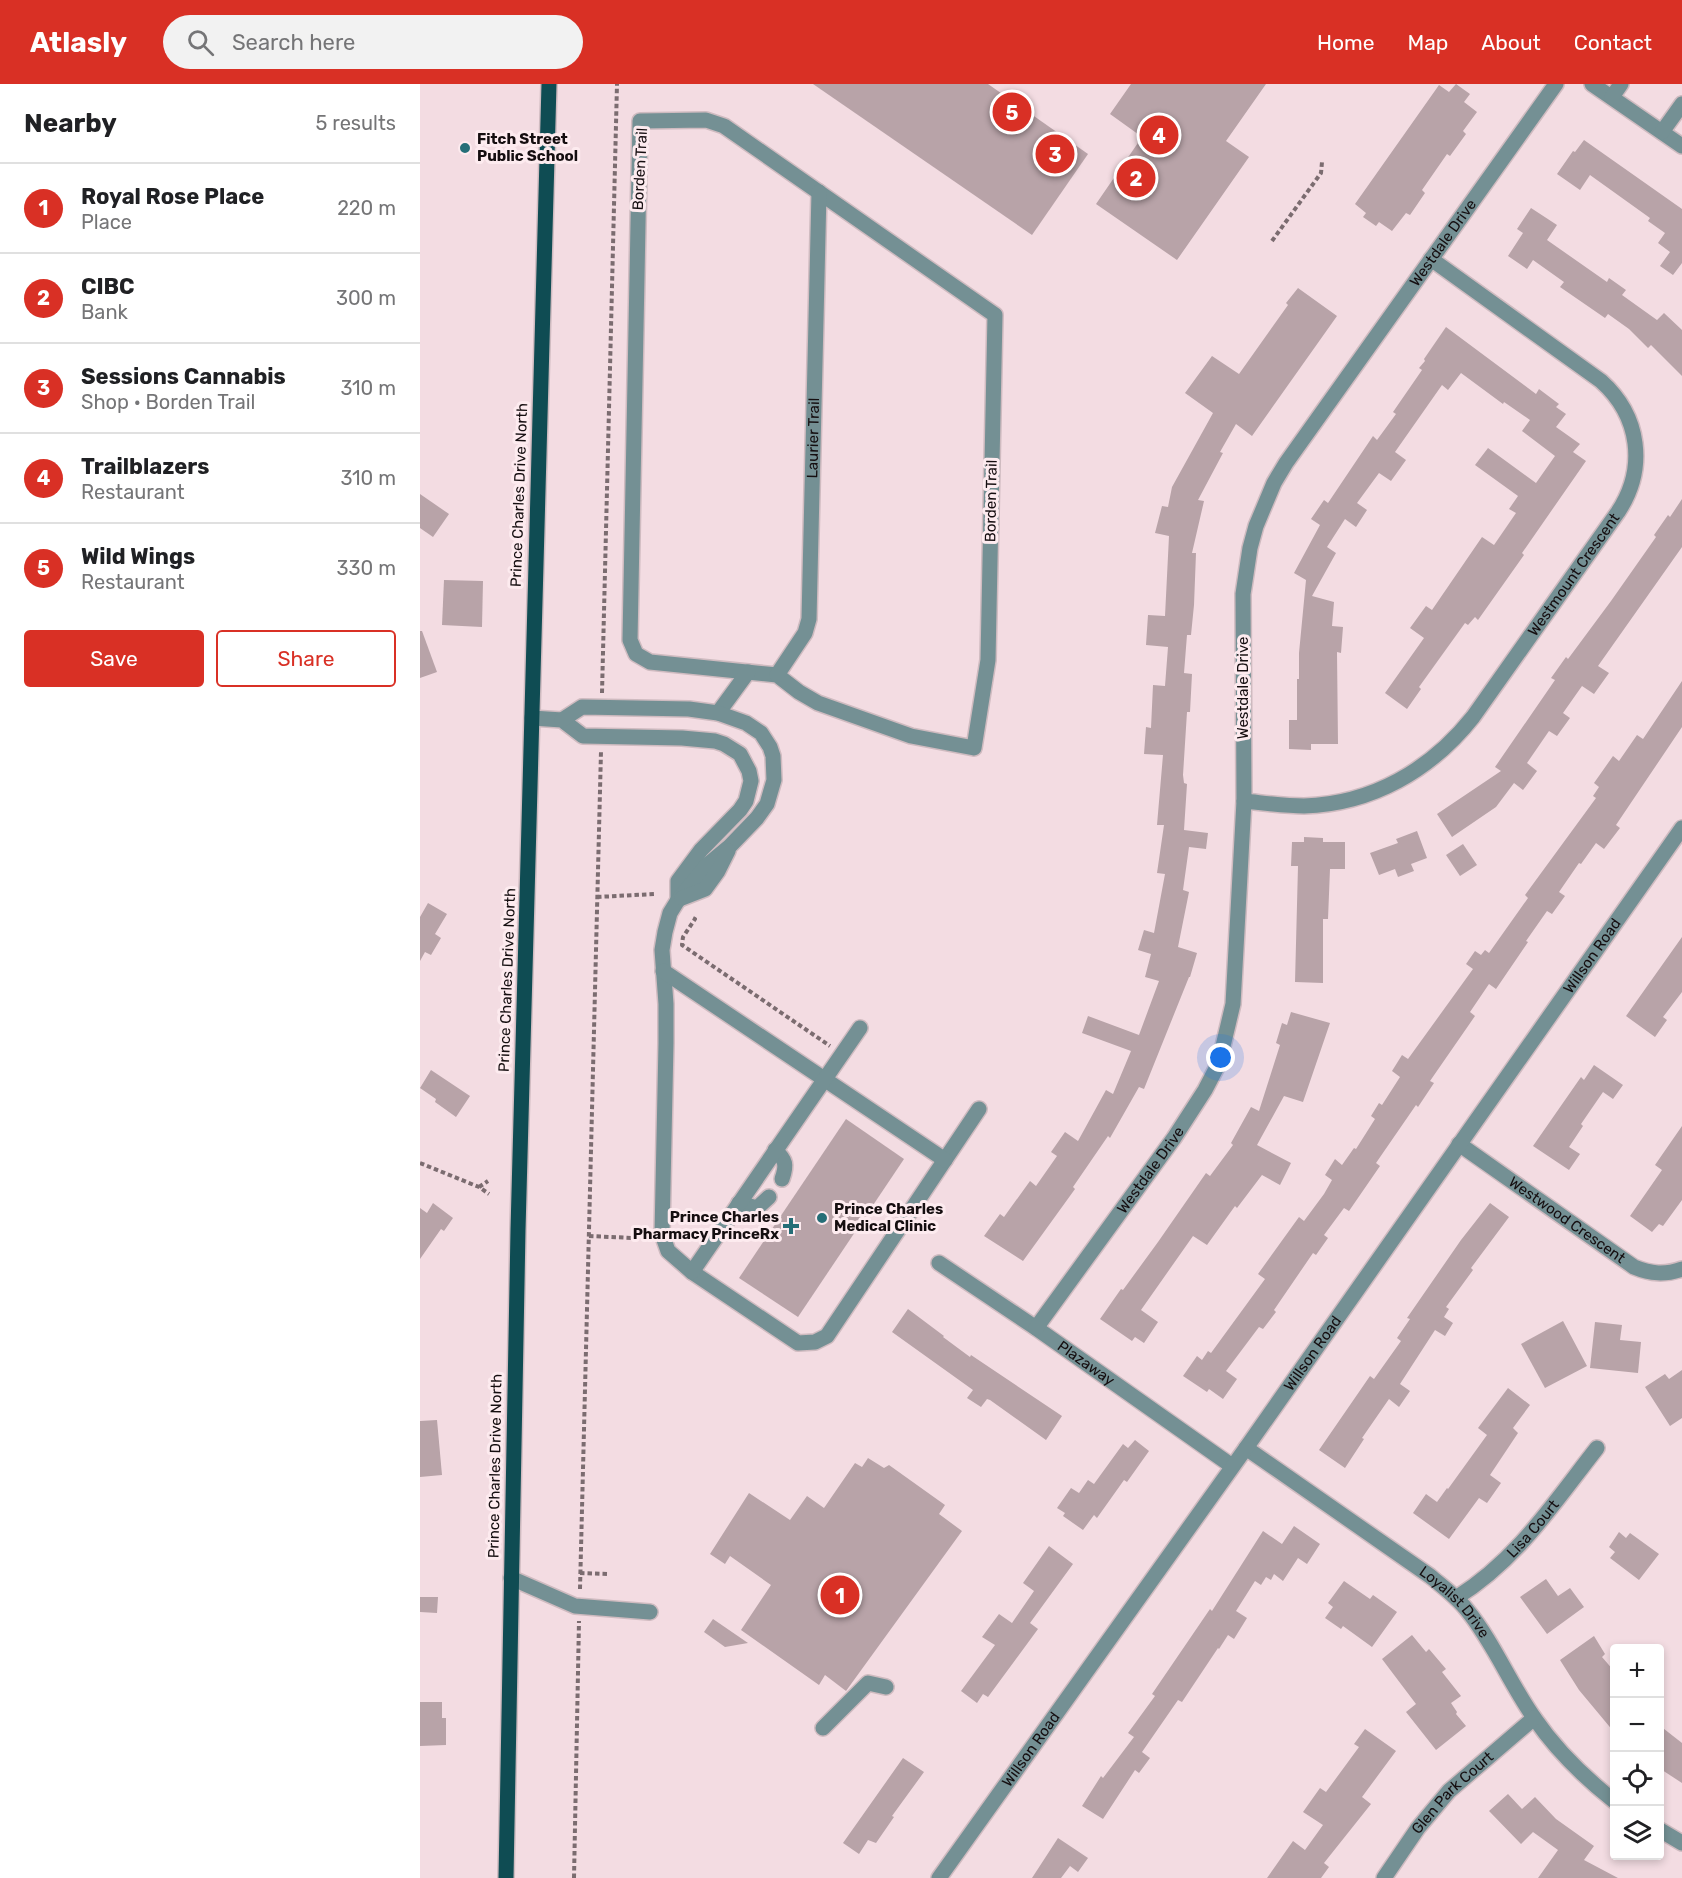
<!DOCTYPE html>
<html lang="en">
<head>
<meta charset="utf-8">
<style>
	:root { --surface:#fff; --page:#f2f2f2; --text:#202124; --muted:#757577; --line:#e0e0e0; --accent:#d93025 }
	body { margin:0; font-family:Rubik,sans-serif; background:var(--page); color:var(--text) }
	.controls { position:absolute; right:18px; bottom:18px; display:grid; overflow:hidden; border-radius:6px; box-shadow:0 3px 9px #0003 }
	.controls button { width:54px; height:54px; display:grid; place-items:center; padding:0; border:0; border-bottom:2px solid var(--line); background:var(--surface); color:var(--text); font:30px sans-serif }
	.you { position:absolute; left:801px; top:974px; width:21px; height:21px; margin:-15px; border:4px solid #fff; border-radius:50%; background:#1a73e8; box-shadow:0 0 0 9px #1a73e833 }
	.badge { display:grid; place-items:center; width:39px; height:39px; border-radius:50%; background:var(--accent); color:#fff; font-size:20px; font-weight:700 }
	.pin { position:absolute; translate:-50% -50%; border:3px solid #fff; box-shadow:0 2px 6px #0006 }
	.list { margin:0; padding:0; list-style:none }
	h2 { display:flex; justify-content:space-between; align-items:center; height:78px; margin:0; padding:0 24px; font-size:26px }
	h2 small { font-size:20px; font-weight:400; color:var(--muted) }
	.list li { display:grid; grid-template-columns:39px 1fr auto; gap:18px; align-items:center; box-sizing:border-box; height:90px; padding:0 24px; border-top:2px solid var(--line) }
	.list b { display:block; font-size:22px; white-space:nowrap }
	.list p { margin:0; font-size:20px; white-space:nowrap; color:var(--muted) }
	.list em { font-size:20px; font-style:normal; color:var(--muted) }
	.actions { display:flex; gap:12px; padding:18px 24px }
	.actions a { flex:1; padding:14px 0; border:2px solid var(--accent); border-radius:6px; text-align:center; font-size:21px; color:var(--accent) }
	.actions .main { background:var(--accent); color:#fff }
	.icon { flex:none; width:33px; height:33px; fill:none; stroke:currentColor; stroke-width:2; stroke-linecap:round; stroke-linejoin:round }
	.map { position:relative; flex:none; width:1262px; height:1794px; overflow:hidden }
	header { display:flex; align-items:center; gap:36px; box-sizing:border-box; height:84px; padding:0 30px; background:var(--accent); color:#fff }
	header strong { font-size:28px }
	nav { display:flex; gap:33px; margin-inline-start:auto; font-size:21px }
	.search { width:420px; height:54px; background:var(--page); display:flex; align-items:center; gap:15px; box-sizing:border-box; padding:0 21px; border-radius:33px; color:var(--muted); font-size:22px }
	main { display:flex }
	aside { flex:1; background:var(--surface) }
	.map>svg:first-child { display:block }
</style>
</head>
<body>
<header>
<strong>Atlasly</strong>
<div class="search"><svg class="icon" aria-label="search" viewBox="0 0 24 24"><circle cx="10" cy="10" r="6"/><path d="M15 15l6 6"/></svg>Search here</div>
<nav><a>Home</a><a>Map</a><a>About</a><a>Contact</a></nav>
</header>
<main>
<aside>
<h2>Nearby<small>5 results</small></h2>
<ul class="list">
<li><span class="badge">1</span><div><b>Royal Rose Place</b><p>Place</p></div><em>220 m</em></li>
<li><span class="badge">2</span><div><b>CIBC</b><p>Bank</p></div><em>300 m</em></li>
<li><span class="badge">3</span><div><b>Sessions Cannabis</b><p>Shop · Borden Trail</p></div><em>310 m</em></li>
<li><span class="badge">4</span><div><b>Trailblazers</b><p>Restaurant</p></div><em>310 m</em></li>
<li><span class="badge">5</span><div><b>Wild Wings</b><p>Restaurant</p></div><em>330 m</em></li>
</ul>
<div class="actions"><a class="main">Save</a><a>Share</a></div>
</aside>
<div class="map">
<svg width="1262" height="1794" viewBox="0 0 1262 1794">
	<rect width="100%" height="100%" fill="#f3dce2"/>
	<g fill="#b8a3a8">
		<path d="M393,0H568L668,70L612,151Z"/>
		<path d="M711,0H846L806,57L829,73L757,176L676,120L722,53L690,30Z"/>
		<path d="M1036,0L1050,10L1044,18L1057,28L1043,47L1046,50L1030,72L1027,70L1002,106L1005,109L990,131L986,129L972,147L959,138L956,142L943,133L946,129L935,120L1019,1L1029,8Z"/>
		<path d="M1164,56L1262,125V179L1253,191L1240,182L1250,168L1238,159L1245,149L1228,137L1230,134L1170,91L1160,106L1137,90L1153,67L1155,68Z"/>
		<path d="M1111,124L1137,141L1127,156L1187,198L1189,194L1206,206L1202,211L1237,236L1244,229L1262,246V292L1231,261L1228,264L1209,245L1188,230L1185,234L1140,203L1144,198L1113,176L1107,185L1088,172L1103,149L1097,145Z"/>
		<path d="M878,204L917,232L832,352L816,340L800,368L803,369L778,416L784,417L772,469H776L774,521L771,551H767L764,589L772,590L770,628H767L763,691L764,699L767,700L764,746L788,749L786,765L769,763L763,806L769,808L758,863L777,869L770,893H769L724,1005L719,1003L690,1054L688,1052L653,1103L655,1105L603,1177L564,1152L580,1130L584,1133L610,1097L616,1102L637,1072L631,1068L645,1048L658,1057L686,1006L693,1010L711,967L662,949L668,932L719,951L739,897L725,893L731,870L718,866L724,846L734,849L745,790L737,789L744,741H737L743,671L724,670L726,643L731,644L733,601L745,602L748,563L726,561L728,531L745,532L749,452L735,449L742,422L748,423L752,403L793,329L765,309L792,272L819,290L868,221L866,219Z"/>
		<path d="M1026,243L1116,310L1119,305L1139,320L1136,323L1146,330L1136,343L1160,360L1153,368L1166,377L1102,469L1104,471L1058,536L1055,533L1048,541L1045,539L999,603L1001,605L987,625L965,609L1004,554L990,544L1006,522L1012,526L1062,453L1074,461L1096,429L1089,425L1098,412L1055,381L1068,364L1116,399L1135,372L1102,347L1110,336L1084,318L1083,320L1041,289L1028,306L1022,301L975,368L986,376L971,397L959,389L937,419L947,426L936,443L925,435L907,463L916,469L892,512L914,518L912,542L923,543L921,569L917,568L918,660H891V666L869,665V636H877V595H879V569L886,496L874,489L900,441L891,435L904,416L908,419L953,352L957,356L976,330L973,328L1002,286L999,284L1005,277L1004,275Z"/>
		<path d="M0,410L29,430L13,453L0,444Z"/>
		<path d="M1262,415V463L1178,582L1189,589L1174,610L1162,602L1143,629L1150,634L1137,652L1129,647L1107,679L1117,687L1103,706L1094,699L1076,723L1032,753L1017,730L1081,687L1075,683L1135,596L1131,594L1146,573L1148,575L1191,517L1236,453L1234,451L1248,431L1250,433Z"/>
		<path d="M24,496L63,497L62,543L22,541Z"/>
		<path d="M0,547H2L17,588L0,594Z"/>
		<path d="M1262,597V643L1196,741L1200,744L1184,765L1176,759L1161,780L1159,779L1139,808L1145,812L1132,830L1127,827L1106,857L1108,858L1076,905L1069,900L1050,928L1055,932L1010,997L1014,999L998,1023L996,1021L956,1079L960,1082L929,1127L924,1124L904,1151L908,1154L896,1171L893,1169L854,1226L856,1228L843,1245L839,1243L806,1287L817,1295L803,1315L789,1305L787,1308L763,1292L777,1272L782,1276L788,1267L791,1269L845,1195L838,1190L879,1133L884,1137L904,1110L912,1096L905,1091L915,1075L922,1081L934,1064L936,1065L955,1035L951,1032L959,1019L962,1021L980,993L972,987L982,971L988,975L1053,885L1046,880L1055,867L1061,871L1065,866L1069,869L1108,814L1105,811L1176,714L1173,712L1179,703L1174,699L1193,672L1199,677L1217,651L1223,655Z"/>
		<path d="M997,747L1007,774L991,780L994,787L978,793L975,785L959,791L950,769L978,759L976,755Z"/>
		<path d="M884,753L903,754V758H925V785H910L908,835H903V899L875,898L878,782H871L872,758H884Z"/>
		<path d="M1043,760L1057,781L1040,792L1026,771Z"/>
		<path d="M8,819L27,830L15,850L21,854L11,871L5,868L0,877V833Z"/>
		<path d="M1262,853V908L1243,933L1247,936L1235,953L1206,932Z"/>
		<path d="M871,928L910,939L883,1018L864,1012L837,1061L871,1079L860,1101L842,1091L817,1124L815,1122L787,1161L773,1152L721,1226L738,1238L724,1259L715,1253L712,1257L680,1235L701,1205L703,1206L738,1158L786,1089L790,1092L813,1061L811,1059L831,1023L839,1027L860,961L856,959L862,939L867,941Z"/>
		<path d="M1174,981L1203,1001L1193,1015L1183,1008L1161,1040L1163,1042L1149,1063L1160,1070L1149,1086L1113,1062L1161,993L1164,996Z"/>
		<path d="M11,986L50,1012L36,1033L15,1018L16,1015L0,1004Z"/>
		<path d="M426,1035L484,1075L378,1233L319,1194Z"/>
		<path d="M1262,1042V1116L1243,1142L1239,1140L1232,1148L1210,1132L1242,1086L1235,1081Z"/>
		<path d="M13,1119L33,1134L24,1147L21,1145L0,1175V1124L7,1129Z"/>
		<path d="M1070,1119L1089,1133L1051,1184L1053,1186L1026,1223L1029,1225L1024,1233L1033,1239L1025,1252L1015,1246L980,1300L990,1307L979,1323L969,1315L942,1354L944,1355L925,1384L899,1366L950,1292L954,1295L981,1257L977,1254L990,1235L987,1234L1041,1156Z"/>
		<path d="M488,1225L524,1252L523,1253L550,1273L551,1271L642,1332L626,1356L570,1316L567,1315L561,1323L547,1314L553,1306L472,1248Z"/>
		<path d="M1143,1237L1167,1282L1125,1304L1101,1260Z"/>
		<path d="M1175,1238L1202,1241L1200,1256L1221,1258L1218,1289L1170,1284Z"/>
		<path d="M1262,1286V1334L1250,1342L1225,1303L1245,1290L1249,1295Z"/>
		<path d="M1088,1304L1110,1321L1093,1344L1098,1349L1070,1391L1081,1399L1067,1419L1059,1414L1029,1455L993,1429L1006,1410L1017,1418L1027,1404L1028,1405L1067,1351L1058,1344Z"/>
		<path d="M17,1336L22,1391L0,1393V1337Z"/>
		<path d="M715,1356L729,1367L707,1398L704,1396L677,1434L674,1431L663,1446L643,1432L645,1429L637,1424L651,1404L659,1409L668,1396L674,1400L703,1360L708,1364Z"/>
		<path d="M448,1374L464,1384L469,1381L525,1421L519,1430L542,1447L426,1607L405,1591L399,1601L321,1546L351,1501L310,1472L305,1480L290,1470L329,1409L370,1436L387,1412L404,1424L435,1379L442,1383Z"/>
		<path d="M874,1442L900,1460L887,1480L878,1474L863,1497L854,1490L851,1496L846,1493L841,1501L835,1497L816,1527L827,1534L814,1555L808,1551L799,1565L798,1564L762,1618L758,1616L722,1668L730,1674L719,1689L715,1686L683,1735L662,1722L681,1692L683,1694L714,1653L708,1649L735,1612L732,1610L790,1525L792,1527L843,1447L862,1460Z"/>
		<path d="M1199,1448L1206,1454L1210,1449L1239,1470L1219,1496L1190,1474L1195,1468L1189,1463Z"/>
		<path d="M629,1462L653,1480L610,1539L618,1545L568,1613L563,1610L557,1619L541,1607L575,1561L562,1553L579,1530L592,1539L614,1507L603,1499Z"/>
		<path d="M1126,1495L1138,1512L1150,1504L1164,1523L1127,1550L1100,1513Z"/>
		<path d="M924,1497L950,1515L953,1511L977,1528L952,1563L923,1542L921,1545L905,1534L913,1523L908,1519Z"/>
		<path d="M0,1513H18L17,1529L0,1528Z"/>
		<path d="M293,1535L328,1559L305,1563L284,1548Z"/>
		<path d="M992,1551L1006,1568L1009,1565L1026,1585L1022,1588L1041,1612L1031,1619L1037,1628L1036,1630L1046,1642L1016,1666L986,1628L996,1620L962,1575Z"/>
		<path d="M1174,1552L1185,1570L1182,1573L1194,1587V1648L1159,1606L1140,1576Z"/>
		<path d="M0,1618H22V1634H26V1661L0,1662Z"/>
		<path d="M1239,1641L1262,1659V1699L1239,1684Z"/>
		<path d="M945,1645L976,1667L942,1713L951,1720L904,1779L909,1783L901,1794H847L873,1757L885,1766L903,1741L883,1728L900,1704L906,1708L939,1663L934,1660Z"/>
		<path d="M483,1674L504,1688L472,1732L474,1733L456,1759L448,1756L439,1770L423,1759Z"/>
		<path d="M1088,1710L1102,1725L1115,1713L1136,1735L1174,1762L1164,1776L1198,1794H1118L1138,1766L1113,1748L1101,1760L1069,1727Z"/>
		<path d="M638,1754L668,1774L658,1788L650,1782L641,1794H612Z"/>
	</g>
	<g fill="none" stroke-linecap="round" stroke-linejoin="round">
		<defs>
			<g id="minor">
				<path d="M1172,0L1262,62"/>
				<path d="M1192,13L1201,0"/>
				<path d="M286,36L304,42L575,231L568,576L554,664L491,652L398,619L379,608L357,591L230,578L216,570L210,556L220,37Z"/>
				<path d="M1242,48L1262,20"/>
				<path id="s1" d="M357,591L385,549L389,535L399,108"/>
				<path d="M298,629L328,588"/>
				<path d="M112,634L142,636L163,652L262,654L295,657L304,660L320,670L329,687L331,697L326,717L320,726L281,766L258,797V816"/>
				<path d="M142,636L162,623L269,625L298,629L326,639L341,649L350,663L353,672L354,696L347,720L337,734L310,762L286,782L258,816L250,829L245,848L242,866L246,920V959L242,1150L248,1167L272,1188L378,1259L395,1258L407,1252L559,1025"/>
				<path id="s2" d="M824,717C844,719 864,722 884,722C952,720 1011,686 1053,633L1198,428C1227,384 1220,332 1181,297L1011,175"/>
				<path d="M262,814L285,805L298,787L308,767"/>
				<path d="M243,887L525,1076"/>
				<path id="s3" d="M1039,1060L1214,1183C1231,1190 1245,1191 1262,1185"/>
				<path d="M355,1066C366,1076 367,1081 362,1095"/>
				<path d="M319,1119L337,1124L349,1113"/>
				<path id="s4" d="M519,1179L616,1244L812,1382"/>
				<path d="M272,1188L440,944"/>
				<path id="s5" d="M616,1244L754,1054L785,1006L799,979L813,920L824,717L823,510L830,464L836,442L854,399L866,379L1136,0"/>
				<path id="s6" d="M826,1364L1010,1492C1023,1503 1037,1513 1047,1526C1074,1559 1090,1600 1115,1635C1137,1667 1164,1693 1194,1717"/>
				<path d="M91,1494L155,1522L230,1528"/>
				<path id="s7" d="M1036,1514C1098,1475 1133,1420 1177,1364"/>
				<path d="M403,1644L448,1599L466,1603"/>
				<path d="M1240,1746L1262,1759"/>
				<path id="s8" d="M519,1794L826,1364L1262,744"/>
				<path id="s9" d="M964,1794L998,1744L1029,1707L1114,1634"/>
			</g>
			<path id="major" d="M86,1794L98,1146L129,0"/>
		</defs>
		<use href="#minor" stroke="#cfbbc0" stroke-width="18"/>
		<use href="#major" stroke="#cfbbc0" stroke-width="18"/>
		<g stroke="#7b6c70" stroke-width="4" stroke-dasharray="4.5 3" stroke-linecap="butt">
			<path d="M852,157L901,89L902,78"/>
			<path d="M182,609L197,0"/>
			<path d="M177,813L235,810"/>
			<path d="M273,834L275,835L263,853L262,861L410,962"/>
			<path d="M0,1079L59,1103L69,1110"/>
			<path d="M59,1103L68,1097"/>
			<path d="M169,1152L213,1154"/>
			<path d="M160,1489L188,1490"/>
			<path d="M160,1505L181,667"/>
			<path d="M154,1794L159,1537"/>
		</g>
		<use href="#minor" stroke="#749094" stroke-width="15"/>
		<use href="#major" stroke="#0f4c53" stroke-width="15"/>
	</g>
	<g fill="#256e77" stroke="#fdebef" stroke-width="2">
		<circle cx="45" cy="64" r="6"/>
		<circle cx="402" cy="1134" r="6"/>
		<path d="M368 1133h6v6h6v6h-6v6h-6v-6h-6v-6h6z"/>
	</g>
	<g text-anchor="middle" stroke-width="6" stroke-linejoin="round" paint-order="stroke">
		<g font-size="15" font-weight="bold" fill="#150e10" stroke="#fdebef" text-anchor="start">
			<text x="57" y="60">Fitch Street<tspan x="57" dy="17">Public School</tspan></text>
			<text x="414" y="1130">Prince Charles<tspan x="414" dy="17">Medical Clinic</tspan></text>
			<text x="359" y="1138" text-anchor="end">Prince Charles<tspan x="359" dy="17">Pharmacy PrinceRx</tspan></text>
		</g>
		<g font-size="15" fill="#150e10" stroke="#fdebef">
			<text transform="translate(220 85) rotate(-87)" y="5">Borden Trail</text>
			<text dy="5" stroke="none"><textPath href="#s5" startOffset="1203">Westdale Drive</textPath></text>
			<text dy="5" stroke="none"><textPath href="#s1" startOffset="246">Laurier Trail</textPath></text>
			<text transform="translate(99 411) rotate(-88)" y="5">Prince Charles Drive North</text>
			<text transform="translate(571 417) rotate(-89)" y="5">Borden Trail</text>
			<text dy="5" stroke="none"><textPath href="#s2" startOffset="432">Westmount Crescent</textPath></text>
			<text transform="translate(823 604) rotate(-90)" y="5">Westdale Drive</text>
			<text dy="5" stroke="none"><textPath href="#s8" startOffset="1130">Willson Road</textPath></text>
			<text transform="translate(87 896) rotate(-88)" y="5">Prince Charles Drive North</text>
			<text dy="5" stroke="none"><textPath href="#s5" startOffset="195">Westdale Drive</textPath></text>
			<text dy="5" stroke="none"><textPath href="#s3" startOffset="132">Westwood Crescent</textPath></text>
			<text dy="5" stroke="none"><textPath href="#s8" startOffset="644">Willson Road</textPath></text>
			<text dy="5" stroke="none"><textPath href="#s4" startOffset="178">Plazaway</textPath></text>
			<text transform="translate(75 1382) rotate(-89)" y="5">Prince Charles Drive North</text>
			<text dy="5" stroke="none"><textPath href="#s7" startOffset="104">Lisa Court</textPath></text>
			<text dy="5" stroke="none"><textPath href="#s6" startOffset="260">Loyalist Drive</textPath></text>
			<text dy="5" stroke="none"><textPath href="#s8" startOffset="158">Willson Road</textPath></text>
			<text dy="5" stroke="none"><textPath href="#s9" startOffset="110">Glen Park Court</textPath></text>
		</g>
	</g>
</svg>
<div class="controls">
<button>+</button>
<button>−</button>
<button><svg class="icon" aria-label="locate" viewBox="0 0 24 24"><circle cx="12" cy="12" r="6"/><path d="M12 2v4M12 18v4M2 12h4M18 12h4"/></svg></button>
<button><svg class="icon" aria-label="layers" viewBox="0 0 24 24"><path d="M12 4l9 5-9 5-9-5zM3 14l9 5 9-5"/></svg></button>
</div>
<div class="you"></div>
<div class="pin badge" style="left:420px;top:1511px">1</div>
<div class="pin badge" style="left:716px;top:94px">2</div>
<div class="pin badge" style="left:635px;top:70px">3</div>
<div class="pin badge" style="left:739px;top:51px">4</div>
<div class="pin badge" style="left:592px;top:28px">5</div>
</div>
</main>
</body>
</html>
